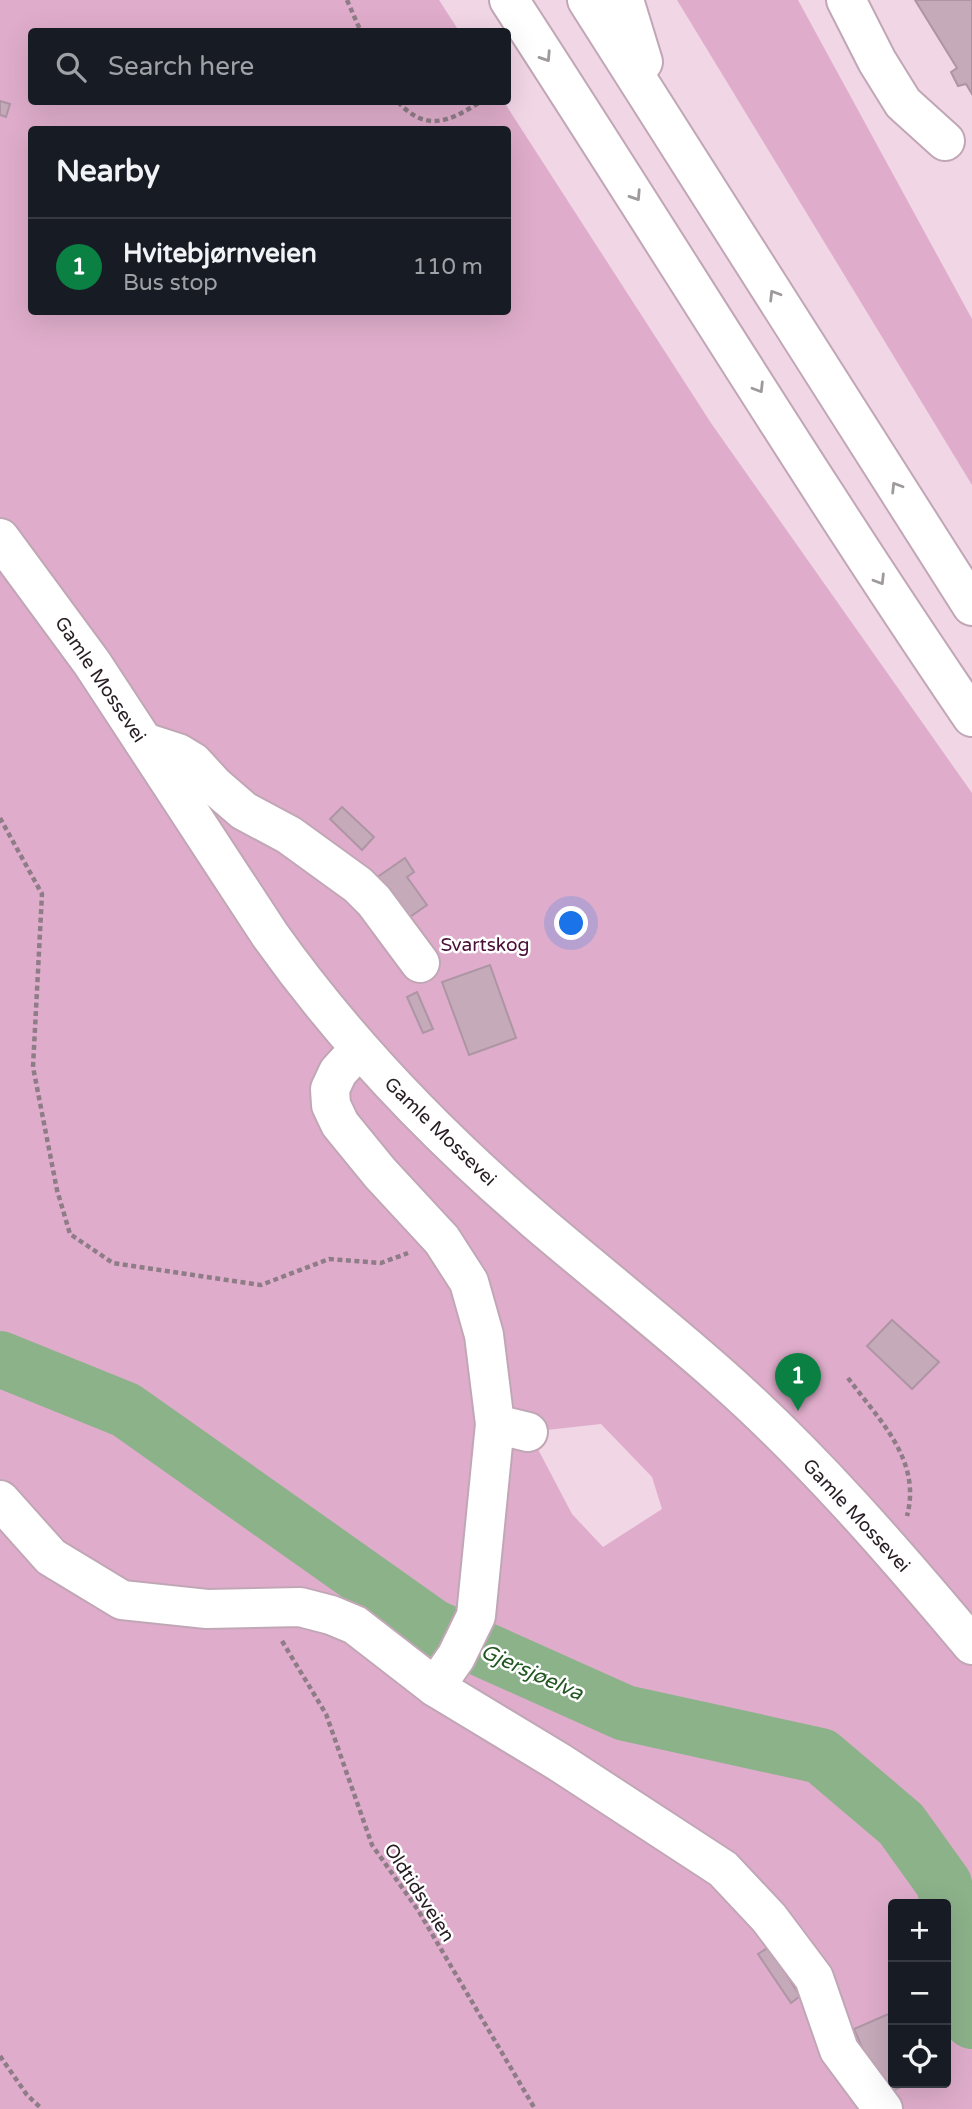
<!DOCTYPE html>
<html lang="en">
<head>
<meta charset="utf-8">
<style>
	:root { --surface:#171b24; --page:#242831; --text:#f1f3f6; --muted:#9ea1a6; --line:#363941; --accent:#0b8043 }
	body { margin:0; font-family:"Varela Round",sans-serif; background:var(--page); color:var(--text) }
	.controls { position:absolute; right:21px; bottom:21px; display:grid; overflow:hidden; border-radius:7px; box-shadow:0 7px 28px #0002 }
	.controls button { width:63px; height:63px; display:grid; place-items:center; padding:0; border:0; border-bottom:2px solid var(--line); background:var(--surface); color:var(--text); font:35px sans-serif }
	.you { position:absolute; left:572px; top:924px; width:24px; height:24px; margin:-18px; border:5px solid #fff; border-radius:50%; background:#1a73e8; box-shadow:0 0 0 10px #1a73e833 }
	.badge { display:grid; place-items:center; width:46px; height:46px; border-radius:50%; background:var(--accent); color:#fff; font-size:23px; font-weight:700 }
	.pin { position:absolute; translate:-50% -58px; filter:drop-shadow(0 2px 4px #0008) }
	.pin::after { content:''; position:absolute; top:37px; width:24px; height:21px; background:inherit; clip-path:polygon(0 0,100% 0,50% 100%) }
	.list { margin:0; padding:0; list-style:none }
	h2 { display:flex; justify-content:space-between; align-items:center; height:91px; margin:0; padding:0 28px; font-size:30px }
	h2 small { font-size:23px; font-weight:400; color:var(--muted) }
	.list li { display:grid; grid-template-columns:46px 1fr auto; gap:21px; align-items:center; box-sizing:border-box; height:98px; padding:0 28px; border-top:2px solid var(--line) }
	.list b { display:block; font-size:26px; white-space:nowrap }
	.list p { margin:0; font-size:23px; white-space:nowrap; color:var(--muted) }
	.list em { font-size:23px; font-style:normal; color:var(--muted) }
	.icon { flex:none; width:38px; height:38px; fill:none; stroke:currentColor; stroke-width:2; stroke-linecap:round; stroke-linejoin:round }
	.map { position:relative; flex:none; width:972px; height:2109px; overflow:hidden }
	.search { position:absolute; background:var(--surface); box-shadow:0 7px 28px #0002; left:28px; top:28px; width:483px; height:77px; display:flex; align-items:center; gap:18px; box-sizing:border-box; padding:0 24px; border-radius:7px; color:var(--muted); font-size:26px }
	.panel { position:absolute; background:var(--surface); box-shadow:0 7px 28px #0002; left:28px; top:126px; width:483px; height:189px; border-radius:7px }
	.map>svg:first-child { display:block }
</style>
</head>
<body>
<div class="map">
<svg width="972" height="2109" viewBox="0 0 972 2109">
	<rect width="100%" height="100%" fill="#f1d6e6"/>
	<g fill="#dfadcb" fill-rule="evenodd">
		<path d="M0,0H439L459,31L32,32V102H504L711,423L972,793V2109H0ZM32,130H508V312H32ZM601,1424L652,1477L662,1509L603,1547L572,1514L529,1432ZM893,1904H946V2083H893Z"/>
		<path d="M677,0H798L972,319V485Z"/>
	</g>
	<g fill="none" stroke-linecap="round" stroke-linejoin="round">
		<path stroke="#8cb28a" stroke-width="56" d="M0,1359L126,1410L433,1627L625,1713L821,1756L901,1824L944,1884L972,2021"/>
	</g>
	<g fill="#c5aaba" stroke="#ae95a4" stroke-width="2">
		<path d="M915,0H972V94L966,84L958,86L951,72L957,68Z"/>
		<path d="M0,101L10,104L6,117L0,115Z"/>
		<path d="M342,807L374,837L362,850L330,819Z"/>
		<path d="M405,858L414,872L407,877L427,905L404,921L384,892L390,889L376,878Z"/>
		<path d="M490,965L516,1038L469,1055L442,982Z"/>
		<path d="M417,992L433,1029L423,1033L407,997Z"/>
		<path d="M892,1320L939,1362L912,1389L867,1346Z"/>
		<path d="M769,1947L800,1996L791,2003L758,1954Z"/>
		<path d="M893,2012V2083H910L883,2095L854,2029Z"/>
	</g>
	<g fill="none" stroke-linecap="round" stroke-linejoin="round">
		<defs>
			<g id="minor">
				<path d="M846,0L877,61L903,103L945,141"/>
				<path d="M144,742L178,753L193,762L215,786L244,811L289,835L358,885L374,901L420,963"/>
				<path d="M359,1049L338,1072L330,1089L331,1105L340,1124L380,1173L442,1240L469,1282L484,1335L495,1424L476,1616L456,1657L435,1687"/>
				<path d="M495,1424L528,1432"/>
				<path d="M0,1500L51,1557L122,1600L207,1609L300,1607L331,1615L355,1625L435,1687L559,1762L723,1869L769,1918L814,1978L839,2050L883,2109"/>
			</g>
			<path id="major" d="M0,538L92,663L270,935C346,1042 437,1136 536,1221C597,1273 659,1322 719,1375C811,1456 893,1551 972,1645"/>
			<g id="highway">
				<path d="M509,0C664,238 812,482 972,717"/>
				<path d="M587,0L972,606"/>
				<path d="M624,0L643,62"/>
			</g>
		</defs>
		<use href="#minor" stroke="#c1a7b6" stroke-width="42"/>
		<use href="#major" stroke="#c1a7b6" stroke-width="42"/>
		<use href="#highway" stroke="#c1a7b6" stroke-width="42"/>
		<g stroke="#8e7c87" stroke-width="4.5" stroke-dasharray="5 3.5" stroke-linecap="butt">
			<path d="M347,0L361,32"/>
			<path d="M398,102C427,133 450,121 480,102"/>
			<path d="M0,818L42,894L33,1067L57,1190L70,1234L113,1263L261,1285L329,1259L381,1263L408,1253"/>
			<path d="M848,1378C879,1420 922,1460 907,1516"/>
			<path d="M282,1641L326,1714L372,1845L418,1910L535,2109"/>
			<path d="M0,2056L27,2095L42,2109"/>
		</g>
		<use href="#minor" stroke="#fff" stroke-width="38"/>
		<use href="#major" stroke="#fff" stroke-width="38"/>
		<use href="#highway" stroke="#fff" stroke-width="38"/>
	</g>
	<defs><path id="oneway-chevron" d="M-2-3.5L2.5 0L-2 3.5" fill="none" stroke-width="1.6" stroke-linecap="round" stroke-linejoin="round" transform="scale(1.75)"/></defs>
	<g stroke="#9e999c">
		<use href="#oneway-chevron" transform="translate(546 57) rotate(57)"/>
		<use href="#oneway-chevron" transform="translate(636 196) rotate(57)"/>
		<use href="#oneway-chevron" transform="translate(774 295) rotate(-122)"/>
		<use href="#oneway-chevron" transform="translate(759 388) rotate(58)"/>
		<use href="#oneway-chevron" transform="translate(896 487) rotate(-122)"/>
		<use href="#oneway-chevron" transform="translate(880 580) rotate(58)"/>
	</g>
	<g text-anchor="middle" stroke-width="5" stroke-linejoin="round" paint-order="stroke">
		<g font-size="19" fill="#271d23" stroke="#fff">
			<text transform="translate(101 679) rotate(56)" y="7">Gamle Mossevei</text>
			<text transform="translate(441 1131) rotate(44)" y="7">Gamle Mossevei</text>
			<text transform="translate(857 1515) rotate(47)" y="7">Gamle Mossevei</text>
			<text transform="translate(420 1892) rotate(57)" y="7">Oldtidsveien</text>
		</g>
		<g font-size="19" fill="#490f38" stroke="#fff">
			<text x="485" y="951">Svartskog</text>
		</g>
		<g font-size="21" font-style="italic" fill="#225721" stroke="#fff">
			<text transform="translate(532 1672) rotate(24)" y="7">Gjersjøelva</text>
		</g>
	</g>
</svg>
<div class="controls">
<button>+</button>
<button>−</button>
<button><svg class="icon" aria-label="locate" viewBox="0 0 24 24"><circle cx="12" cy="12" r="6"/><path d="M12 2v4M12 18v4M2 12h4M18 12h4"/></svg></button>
</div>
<div class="you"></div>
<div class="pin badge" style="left:798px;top:1411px">1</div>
<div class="search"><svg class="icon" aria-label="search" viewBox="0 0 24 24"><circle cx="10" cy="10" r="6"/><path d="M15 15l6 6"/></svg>Search here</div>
<section class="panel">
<h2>Nearby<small></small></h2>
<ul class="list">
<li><span class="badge">1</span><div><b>Hvitebjørnveien</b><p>Bus stop</p></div><em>110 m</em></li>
</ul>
</section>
</div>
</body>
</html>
